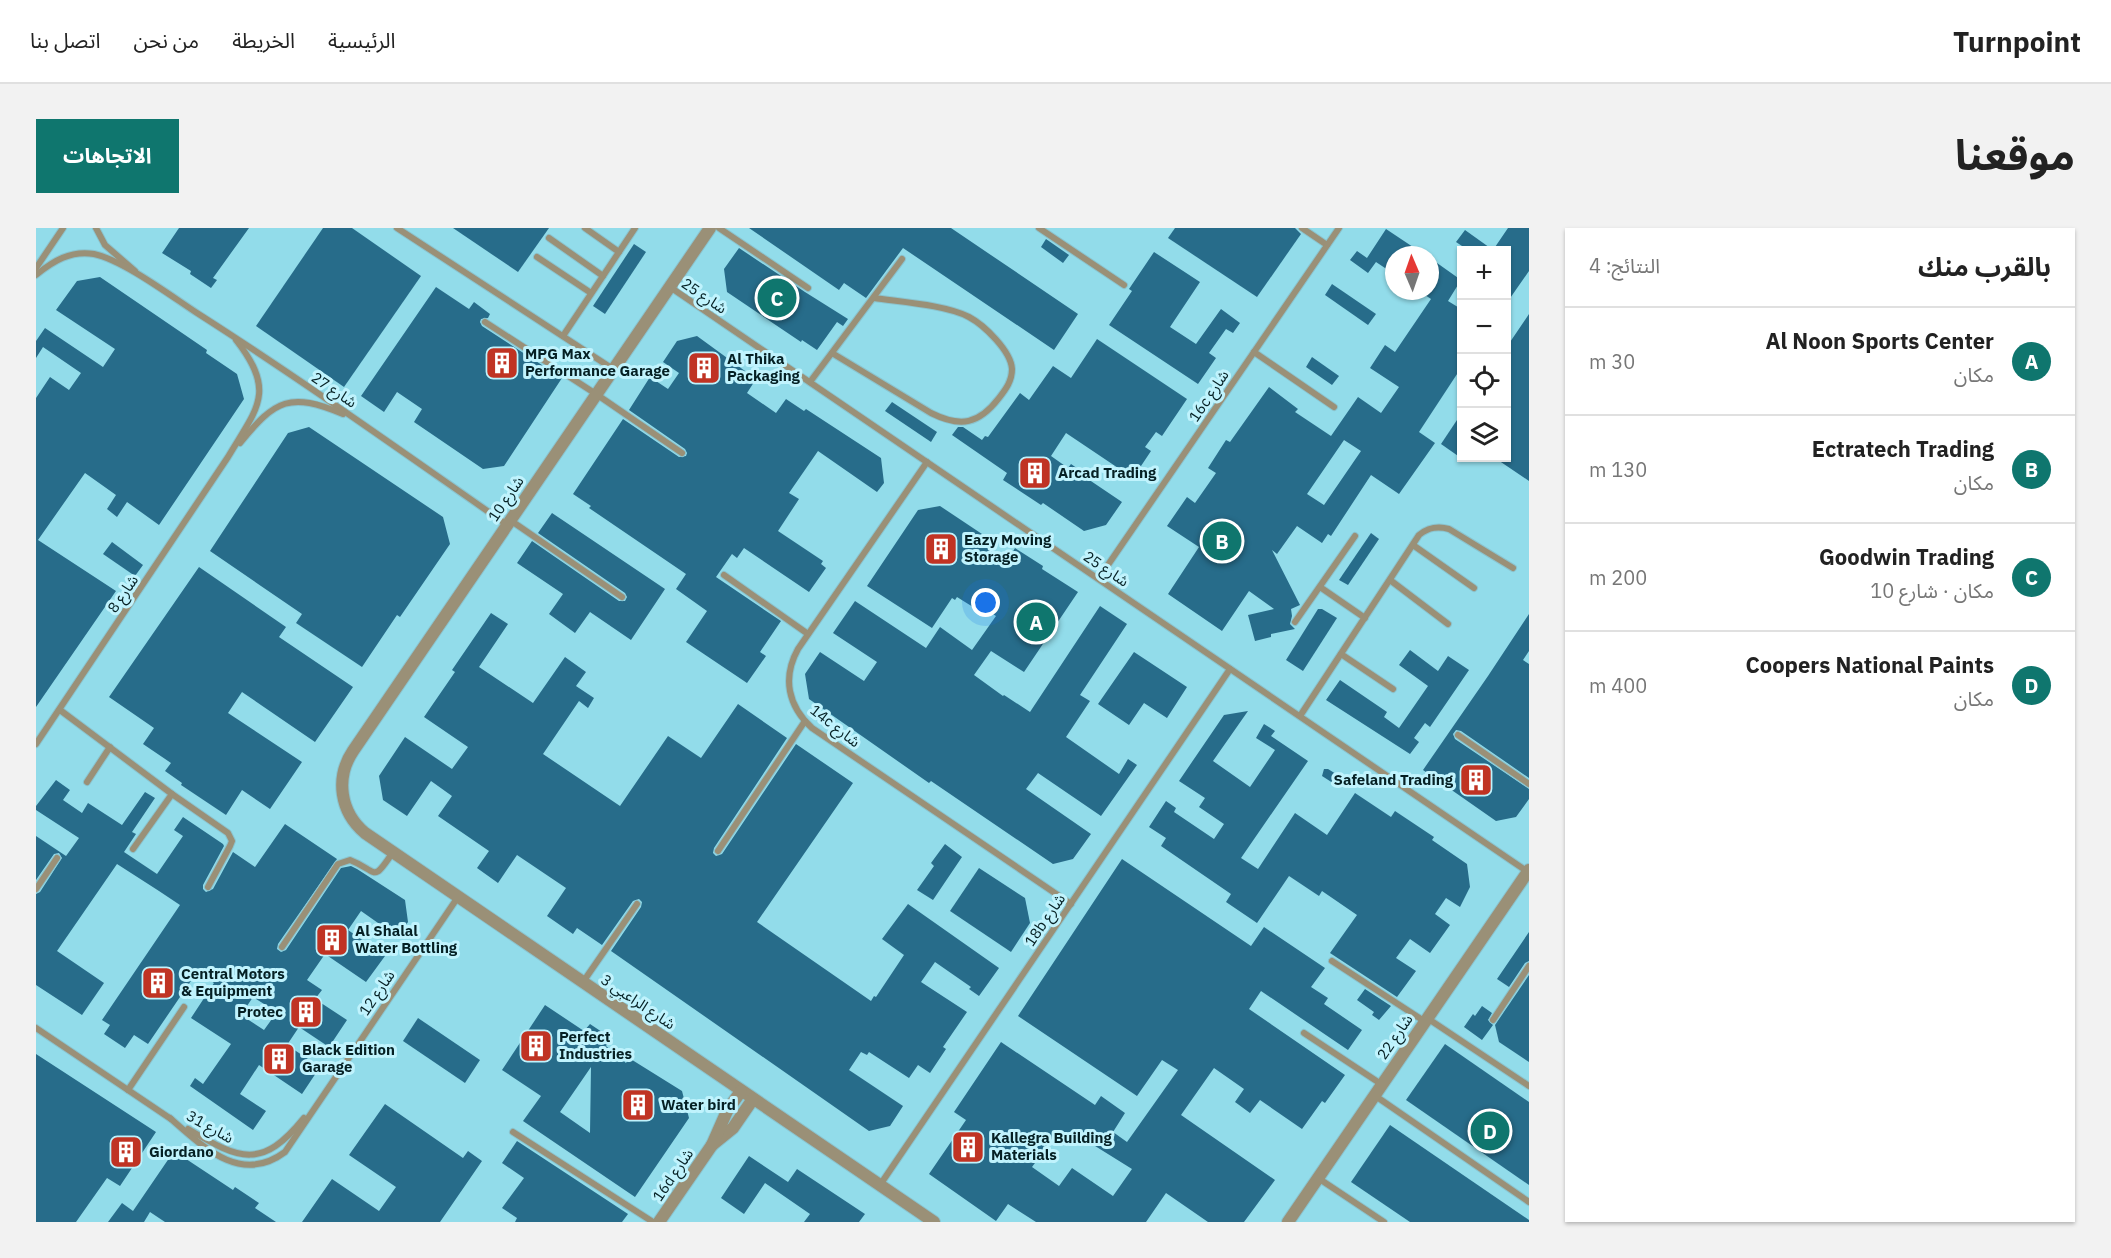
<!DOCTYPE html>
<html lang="ar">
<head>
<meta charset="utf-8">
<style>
	:root { --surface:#fff; --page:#f2f2f2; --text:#222; --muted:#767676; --line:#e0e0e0; --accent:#0f766e }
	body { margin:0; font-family:"IBM Plex Sans","Noto Sans Arabic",sans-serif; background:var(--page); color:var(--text); direction:rtl }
	.controls { position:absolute; right:18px; top:18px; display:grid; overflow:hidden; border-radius:0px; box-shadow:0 2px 4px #0004 }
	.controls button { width:54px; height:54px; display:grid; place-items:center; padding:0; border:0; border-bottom:2px solid var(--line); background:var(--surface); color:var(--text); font:30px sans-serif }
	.compass { position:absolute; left:1349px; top:18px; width:54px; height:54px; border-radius:50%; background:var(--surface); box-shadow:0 2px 4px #0004; rotate:358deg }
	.you { position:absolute; left:950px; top:375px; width:21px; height:21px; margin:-15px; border:4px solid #fff; border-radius:50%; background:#1a73e8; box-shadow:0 0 0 9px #1a73e833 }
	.badge { display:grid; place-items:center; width:39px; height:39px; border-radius:50%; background:var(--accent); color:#fff; font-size:20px; font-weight:700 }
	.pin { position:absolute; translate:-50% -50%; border:3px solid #fff; box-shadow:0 2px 6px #0006 }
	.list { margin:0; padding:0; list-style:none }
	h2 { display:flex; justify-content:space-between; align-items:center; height:78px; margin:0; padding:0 24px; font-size:26px }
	h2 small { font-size:20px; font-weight:400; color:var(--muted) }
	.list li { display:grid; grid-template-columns:39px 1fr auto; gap:18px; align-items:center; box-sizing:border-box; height:108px; padding:0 24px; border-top:2px solid var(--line) }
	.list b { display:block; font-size:22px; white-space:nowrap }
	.list p { margin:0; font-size:20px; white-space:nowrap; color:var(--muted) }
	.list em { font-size:20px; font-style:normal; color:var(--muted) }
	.icon { flex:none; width:33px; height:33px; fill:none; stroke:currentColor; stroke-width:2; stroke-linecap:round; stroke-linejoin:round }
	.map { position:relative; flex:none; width:1493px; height:994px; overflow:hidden; direction:ltr; border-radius:0px }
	header { display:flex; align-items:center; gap:36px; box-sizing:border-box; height:84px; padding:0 30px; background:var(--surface); border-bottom:2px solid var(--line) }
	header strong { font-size:28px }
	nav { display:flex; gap:33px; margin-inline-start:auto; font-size:21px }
	.intro { display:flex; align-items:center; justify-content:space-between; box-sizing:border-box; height:144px; padding:0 36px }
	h1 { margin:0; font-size:42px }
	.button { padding:15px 27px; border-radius:0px; background:var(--accent); color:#fff; font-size:21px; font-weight:700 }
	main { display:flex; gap:36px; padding:0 36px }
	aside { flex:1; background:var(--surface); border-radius:0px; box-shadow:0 2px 4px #0004 }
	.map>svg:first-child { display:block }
</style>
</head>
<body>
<header>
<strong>Turnpoint</strong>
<nav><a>الرئيسية</a><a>الخريطة</a><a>من نحن</a><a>اتصل بنا</a></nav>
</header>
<div class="intro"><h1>موقعنا</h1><a class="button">الاتجاهات</a></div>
<main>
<aside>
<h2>بالقرب منك<small>النتائج: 4</small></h2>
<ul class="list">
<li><span class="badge">A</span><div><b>Al Noon Sports Center</b><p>مكان</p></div><em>30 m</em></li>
<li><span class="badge">B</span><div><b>Ectratech Trading</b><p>مكان</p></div><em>130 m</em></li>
<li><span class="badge">C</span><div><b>Goodwin Trading</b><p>مكان · شارع 10</p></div><em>200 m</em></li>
<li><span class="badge">D</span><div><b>Coopers National Paints</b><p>مكان</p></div><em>400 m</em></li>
</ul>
</aside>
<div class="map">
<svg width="1493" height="994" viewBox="0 0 1493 994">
	<rect width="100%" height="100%" fill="#a8e8f4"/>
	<path fill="#92dcea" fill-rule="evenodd" d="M0,0H1493V994H0ZM1426,22H1470V230H1426ZM1358,27H1394V63H1358Z"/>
	<g fill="#276c8a" fill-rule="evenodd">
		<path d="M143,0H213L177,50L181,52L175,60L154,46L155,43L126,25Z"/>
		<path d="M287,0H316L385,48L308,159L220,98Z"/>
		<path d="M417,0H513L482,44Z"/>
		<path d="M713,0H915L1042,86L1018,122L867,20L830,70L808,55L803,62Z"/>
		<path d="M1139,0H1259L1265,6L1221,69L1132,10Z"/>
		<path d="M1472,0H1493V43L1470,76V22H1432L1420,14L1429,2L1457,22Z"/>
		<path d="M1350,1L1389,27H1358V46L1340,34L1332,45L1314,32L1321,23L1331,30Z"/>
		<path d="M1010,11L1033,27L1027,35L1005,19Z"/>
		<path d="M598,16L610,24L569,86L557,78Z"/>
		<path d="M703,20L769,64L812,91L807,98L801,94L781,122L766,112L765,114L691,64L688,41Z"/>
		<path d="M1118,24L1164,54L1134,99L1160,116L1185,81L1204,95L1197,105L1190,101L1173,125L1180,130L1162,156L1073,97L1096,63L1093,61Z"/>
		<path d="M1394,30L1425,52L1412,73L1425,81V140L1383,204L1399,215L1363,266L1335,247L1295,308L1292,306L1286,315L1261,298L1241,326L1236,322L1264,377L1255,381L1256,388L1254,396L1259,401L1235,406V409L1219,413L1212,387L1238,381L1213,363L1186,403L1132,366L1163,319L1131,298L1151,269L1159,275L1180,245L1172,240L1190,212L1194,214L1233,159L1262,181L1259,184L1295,208L1322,169L1345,185L1363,159L1334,140L1349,117L1359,124L1395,71L1383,63H1394ZM1308,212L1325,223L1288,277L1271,266Z"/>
		<path d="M64,49L171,122L170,125L201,146L208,171L123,297L91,274L81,289L71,281L80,267L49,245L2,312L80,363L0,479V170L14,149L33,162L45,145L7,119L0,130V113L9,100L67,139L79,121L20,82L41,53Z"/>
		<path d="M1296,56L1340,86L1332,97L1289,67Z"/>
		<path d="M400,59L433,81L438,74L454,86L452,90L445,91L444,94L446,98L526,150L468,238L447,241L378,194L386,181L361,164L348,184L325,168Z"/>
		<path d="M1493,86V253L1459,230H1470V120Z"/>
		<path d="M661,108L720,151L711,165L740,185L750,171L768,183L770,181L845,230L848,255L841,264L782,223L753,265L763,271L742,303L787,333L785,336L790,340L773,364L708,320L701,330L696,326L680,349L745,393L724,424L730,428L711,455L650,414L671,383L640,361L650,346L553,280L555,278L537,266L587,191L643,229L650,228L651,225L649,221L593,182L614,149L632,161L643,145L627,134L641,113Z"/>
		<path d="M1061,111L1151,171L1126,208L1120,204L1109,219L1115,223L1097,250L1030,205L1015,228L1032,240L1035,236L1045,243L1043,245L1086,274L1070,297L1048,303L1007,275L1005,277L967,252L971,245L916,207L922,199H927L946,212L949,208L952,209L984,165L993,172L1017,138L1035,150Z"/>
		<path d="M1276,129L1303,148L1296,157L1270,139Z"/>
		<path d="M856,174L901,204L895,214L849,183Z"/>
		<path d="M1425,186V230L1405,216Z"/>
		<path d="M273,199L407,289L414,316L364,389L361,387L326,439L260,395L266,386L174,323L252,205Z"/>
		<path d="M904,278L958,314L952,321L971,334L979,320L1007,338L1006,341L1042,364L988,444L955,423L938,447L967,468L968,467L994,484L1064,378L1091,396L1044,467L1054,473L1030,509L1083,546L1092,531L1101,537L1065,588L1002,545L990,561L1055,606L1037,631L1017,636L895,553L893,555L773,471L769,446L784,424L828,453L841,434L797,405L819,373L890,420L904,399L936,422L960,388L940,375L937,379L921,369L919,372L916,370L896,400L831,358L882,282Z"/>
		<path d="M516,285L629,361L595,412L554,384L539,405L513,386L527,366L481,335L496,313L583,373H589L591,369L589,365L502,305Z"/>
		<path d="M1335,305L1343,311L1312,357L1303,352Z"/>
		<path d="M76,314L107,337L99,348L67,326Z"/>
		<path d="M163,339L250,399L243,409L317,459L279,514L206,464L192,485L266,534L234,581L206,562L190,587L145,557L146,555L129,543L135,535L107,516L118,500L73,469Z"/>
		<path d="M1282,381H1286L1301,390L1267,443L1250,432Z"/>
		<path d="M455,385L472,396L443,439L497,475L529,429L550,444L540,458L558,470L552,480L543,473L507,526L584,578L632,508L665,530L702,476L751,510L678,620L677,625L680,628L686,626L760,516L817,555L721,694L835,773L838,768L840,769L868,727L846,711L872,676L963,740L943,768L933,761L935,759L899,734L885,754L931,784L907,819L910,821L894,845L882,837L873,850L833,824L831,827L825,824L813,842L867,878L854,898L833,903L575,723L605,679L606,674L603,671L597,673L566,717L541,700L537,706L511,688L530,660L481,627L462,655L441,640L453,623L402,588L416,568L395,553L371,588L347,572L343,548L369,509L416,541L432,519L388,489L419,444L416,442Z"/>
		<path d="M1493,386V423L1487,432L1493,436V550L1425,503L1420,502L1417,506L1419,511L1493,561V571L1480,589L1460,593L1387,542L1452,448Z"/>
		<path d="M1374,422L1402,443L1412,428L1433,442L1394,499L1389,495L1378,510L1383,514L1374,526L1290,472L1304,452L1351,484L1348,489L1363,500L1392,458L1363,437Z"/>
		<path d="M1098,424L1151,459L1131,490L1108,475L1093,497L1062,476Z"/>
		<path d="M1212,483L1177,533L1214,559L1239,522L1220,510L1228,496L1239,503L1235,508L1272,533L1205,630L1222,641L1259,585L1291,607L1319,565L1355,589L1359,583L1398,609L1396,612L1431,636L1434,659L1424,679L1410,670L1399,686L1414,697L1394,725L1374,711L1360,730L1380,743L1361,769L1294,725L1321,687L1286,663L1283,668L1253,648L1221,695L1190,674L1195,666L1125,618L1130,610L1113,599L1130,573L1140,580L1138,584L1178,611L1188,596L1163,579L1169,570L1143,553L1188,487Z"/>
		<path d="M1288,541H1292L1305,549L1300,557L1286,548Z"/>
		<path d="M20,552L34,562L27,572L46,585L52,575L86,597L109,564L119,570L96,604L100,606L88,624L121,646L147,608L138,602L147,589L187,616L188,618L167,657V661L170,664L177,661L197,624L219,639L249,596L301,631L242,716L241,721L245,724L250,722L305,640L315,638L321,641L369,672L372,694L362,709L325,683L312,702L349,728L330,754L289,726L271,752L286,762L279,771L311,792L293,819L263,799L251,817L284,839L266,866L223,837L204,866L230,883L217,902L154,858L159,850L167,856L195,816L155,790L178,755L161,744L112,816L98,807L89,820L68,806L74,797L66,792L144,677L123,663L81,636L21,723L68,755L46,787L0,757V666L4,664L26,630L23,625L18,626L0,652V608L30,628L43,610L0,582V578ZM217,769L241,784L228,802L205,787Z"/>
		<path d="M909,616L926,629L897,672L881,662L898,638L895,635Z"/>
		<path d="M1086,631L1215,718L1228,699L1289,740L1275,759L1292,770L1288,776L1326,802L1312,822L1225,763L1213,781L1309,847L1289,875L1286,873L1266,901L1224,872L1214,885L1199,874L1208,861L1178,840L1145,887L1239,952L1208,994H1172L1130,965L1110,994H1000L972,976L960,993L893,946L930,892L918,884L965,814L1059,877L1065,868L1089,885L1077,904L1091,914L1142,842L1126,832L1101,868L982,788ZM1035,903L1096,941L1077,968L1036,940L1023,958L996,939L1018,909L1026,915Z"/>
		<path d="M943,640L989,670L994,695L975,724L914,683Z"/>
		<path d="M1493,704V733L1489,735L1473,759L1461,751Z"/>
		<path d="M1493,747V834L1463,814L1459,797Z"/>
		<path d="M1329,761L1355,778L1343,792L1336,787L1338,784L1321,772Z"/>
		<path d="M509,777L548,803L554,796L575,810L570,818L590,835L593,830L646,863L653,890L599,969L487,893L505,868L466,842ZM555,839L554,905L524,884Z"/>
		<path d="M1446,778L1456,785L1452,792L1457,797L1446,812L1428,799L1437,786L1439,788Z"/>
		<path d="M382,790L444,832L429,855L367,813Z"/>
		<path d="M1409,816L1493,874V957L1370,872Z"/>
		<path d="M0,826L120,904L84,958L71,950L40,994H0Z"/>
		<path d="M349,876L427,930L432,923L446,933L404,994H266L296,951L343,983L360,959L313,927Z"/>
		<path d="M1354,897L1493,992V994H1374L1315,954Z"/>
		<path d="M481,913L592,986L586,994H479L481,990L466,980L488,950L466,935Z"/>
		<path d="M138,923L197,962L199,959L223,975L219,980L240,994H129L114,984L108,994H72L86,975L97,983Z"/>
		<path d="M713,928L752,954L761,941L829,986L823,994H768L774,986L729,955L708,986L685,970Z"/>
	</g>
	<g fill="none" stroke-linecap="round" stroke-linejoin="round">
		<defs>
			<g id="service">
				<path d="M60,0L69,17L99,43"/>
				<path d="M361,0L577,141"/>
				<path d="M549,0L583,24"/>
				<path d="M683,0L772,60"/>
				<path d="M1003,0L1088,57"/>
				<path d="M1266,0L1291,17"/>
				<path d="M513,10L567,48"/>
				<path d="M501,29L555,65"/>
				<path d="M0,40L27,0"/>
				<path d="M0,47C17,33 35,22 58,26C87,32 135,68 161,85C266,152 368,225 470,296"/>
				<path d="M634,59L1492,644"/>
				<path d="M449,94L560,166L646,225"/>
				<path d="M527,108L599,0"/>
				<path d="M1218,124L1298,179"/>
				<path d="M796,125L895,185C925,200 943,196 963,170C970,161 976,153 976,141C975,123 948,97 933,89C910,77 865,74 838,70"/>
				<path d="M774,154L866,31"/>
				<path d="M204,215C240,171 254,164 307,186"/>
				<path d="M891,234L762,421C746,450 752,478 776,500L1035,676"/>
				<path d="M474,292L586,369"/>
				<path d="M1377,317L1438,360"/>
				<path d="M688,347L772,406"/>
				<path d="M1063,350L1303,0"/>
				<path d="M1354,352L1412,396"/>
				<path d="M1284,359L1329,390"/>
				<path d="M1259,394L1319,308"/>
				<path d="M1305,426L1357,461"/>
				<path d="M24,482L136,566L192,605L196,613L194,618L172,659"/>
				<path d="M1264,488L1383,307C1393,299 1402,298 1413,301L1477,340"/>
				<path d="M1422,507L1493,556"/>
				<path d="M0,516L192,229C221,180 241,164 200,112"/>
				<path d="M51,554L74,519"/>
				<path d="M97,621L136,566"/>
				<path d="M682,623L769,493"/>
				<path d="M0,661L21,630"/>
				<path d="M246,719L302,636L314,632C342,643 336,656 357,624"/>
				<path d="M1296,733L1388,793"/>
				<path d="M547,754L601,676"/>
				<path d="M1391,790L1493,858"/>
				<path d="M1457,792L1493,738"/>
				<path d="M0,800L135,891"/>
				<path d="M1268,805L1345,856"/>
				<path d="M92,862L148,779"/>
				<path d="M1338,867L1493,974"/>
				<path d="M134,890C167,919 205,957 249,924L422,669"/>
				<path d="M152,901C204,932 226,942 268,890"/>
				<path d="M477,904L617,994"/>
				<path d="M1282,950L1348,994"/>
				<path d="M844,957L1194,441"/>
			</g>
			<g id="minor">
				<path d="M674,0L317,523C299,550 304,584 329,605L898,994"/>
				<path d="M676,917L697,900L717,871"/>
				<path d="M623,994L676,917L691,883L705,863"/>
				<path d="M1252,994L1493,642"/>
			</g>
		</defs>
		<use href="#service" stroke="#8bc4cf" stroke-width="8"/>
		<use href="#minor" stroke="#8bc4cf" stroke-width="14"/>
		<use href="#service" stroke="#9a9077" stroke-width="6"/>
		<use href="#minor" stroke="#9a9077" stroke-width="12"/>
	</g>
	<defs>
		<symbol id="building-square" viewBox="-11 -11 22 22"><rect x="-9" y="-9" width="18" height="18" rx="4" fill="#c03323" stroke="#c0f3fd"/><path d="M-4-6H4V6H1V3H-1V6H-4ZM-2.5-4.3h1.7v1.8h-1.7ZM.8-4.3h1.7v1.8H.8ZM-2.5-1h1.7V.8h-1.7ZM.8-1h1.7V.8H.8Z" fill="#fff"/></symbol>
	</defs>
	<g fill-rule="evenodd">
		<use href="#building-square" x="447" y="116" width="38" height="38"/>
		<use href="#building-square" x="649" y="121" width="38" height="38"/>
		<use href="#building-square" x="980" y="226" width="38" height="38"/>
		<use href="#building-square" x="886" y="302" width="38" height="38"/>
		<use href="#building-square" x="1421" y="533" width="38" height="38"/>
		<use href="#building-square" x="277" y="693" width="38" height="38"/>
		<use href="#building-square" x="103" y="736" width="38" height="38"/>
		<use href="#building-square" x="251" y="765" width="38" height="38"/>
		<use href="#building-square" x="481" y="799" width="38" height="38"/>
		<use href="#building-square" x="224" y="812" width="38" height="38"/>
		<use href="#building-square" x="583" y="858" width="38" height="38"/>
		<use href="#building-square" x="913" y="900" width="38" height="38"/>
		<use href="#building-square" x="71" y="905" width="38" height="38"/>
	</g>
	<g text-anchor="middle" stroke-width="6" stroke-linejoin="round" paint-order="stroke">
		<g font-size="15" fill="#052024" stroke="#c0f3fd">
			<text transform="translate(668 68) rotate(34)" y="5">شارع 25</text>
			<text transform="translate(298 162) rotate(34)" y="5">شارع 27</text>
			<text transform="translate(1173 168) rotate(-56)" y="5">16c شارع</text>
			<text transform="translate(470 271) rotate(-56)" y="5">شارع 10</text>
			<text transform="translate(1070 341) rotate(34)" y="5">شارع 25</text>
			<text transform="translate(87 366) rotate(-56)" y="5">شارع 8</text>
			<text transform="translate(799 498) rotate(38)" y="5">14c شارع</text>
			<text transform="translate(1009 692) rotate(-56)" y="5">18b شارع</text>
			<text transform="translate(341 765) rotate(-56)" y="5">شارع 12</text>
			<text transform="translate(602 774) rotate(34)" y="5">شارع الراعبي 3</text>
			<text transform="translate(1359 809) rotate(-56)" y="5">شارع 22</text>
			<text transform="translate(174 899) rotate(29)" y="5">شارع 31</text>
			<text transform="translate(637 947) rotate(-56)" y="5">16d شارع</text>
		</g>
		<g font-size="15" font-weight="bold" fill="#052024" stroke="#c0f3fd" text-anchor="start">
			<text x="489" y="131">MPG Max<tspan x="489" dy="17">Performance Garage</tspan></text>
			<text x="691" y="136">Al Thika<tspan x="691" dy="17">Packaging</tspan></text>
			<text x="1022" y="250">Arcad Trading</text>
			<text x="928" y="317">Eazy Moving<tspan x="928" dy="17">Storage</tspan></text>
			<text x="1417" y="557" text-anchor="end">Safeland Trading</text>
			<text x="319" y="708">Al Shalal<tspan x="319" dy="17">Water Bottling</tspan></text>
			<text x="145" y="751">Central Motors<tspan x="145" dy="17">&amp; Equipment</tspan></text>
			<text x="247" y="789" text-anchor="end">Protec</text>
			<text x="523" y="814">Perfect<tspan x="523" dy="17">Industries</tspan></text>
			<text x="266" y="827">Black Edition<tspan x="266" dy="17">Garage</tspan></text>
			<text x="625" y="882">Water bird</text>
			<text x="955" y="915">Kallegra Building<tspan x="955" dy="17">Materials</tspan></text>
			<text x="113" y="929">Giordano</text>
		</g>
	</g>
</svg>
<div class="controls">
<button>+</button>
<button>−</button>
<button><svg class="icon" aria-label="locate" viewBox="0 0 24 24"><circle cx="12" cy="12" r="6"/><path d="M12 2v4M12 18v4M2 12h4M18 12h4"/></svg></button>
<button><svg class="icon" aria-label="layers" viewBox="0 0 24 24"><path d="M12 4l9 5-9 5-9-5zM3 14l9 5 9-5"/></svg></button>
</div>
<svg class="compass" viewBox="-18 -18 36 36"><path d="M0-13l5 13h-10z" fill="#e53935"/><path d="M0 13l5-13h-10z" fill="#767676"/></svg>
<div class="you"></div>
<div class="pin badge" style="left:1000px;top:394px">A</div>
<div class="pin badge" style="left:1186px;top:313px">B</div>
<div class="pin badge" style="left:741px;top:70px">C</div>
<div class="pin badge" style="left:1454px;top:903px">D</div>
</div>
</main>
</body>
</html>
